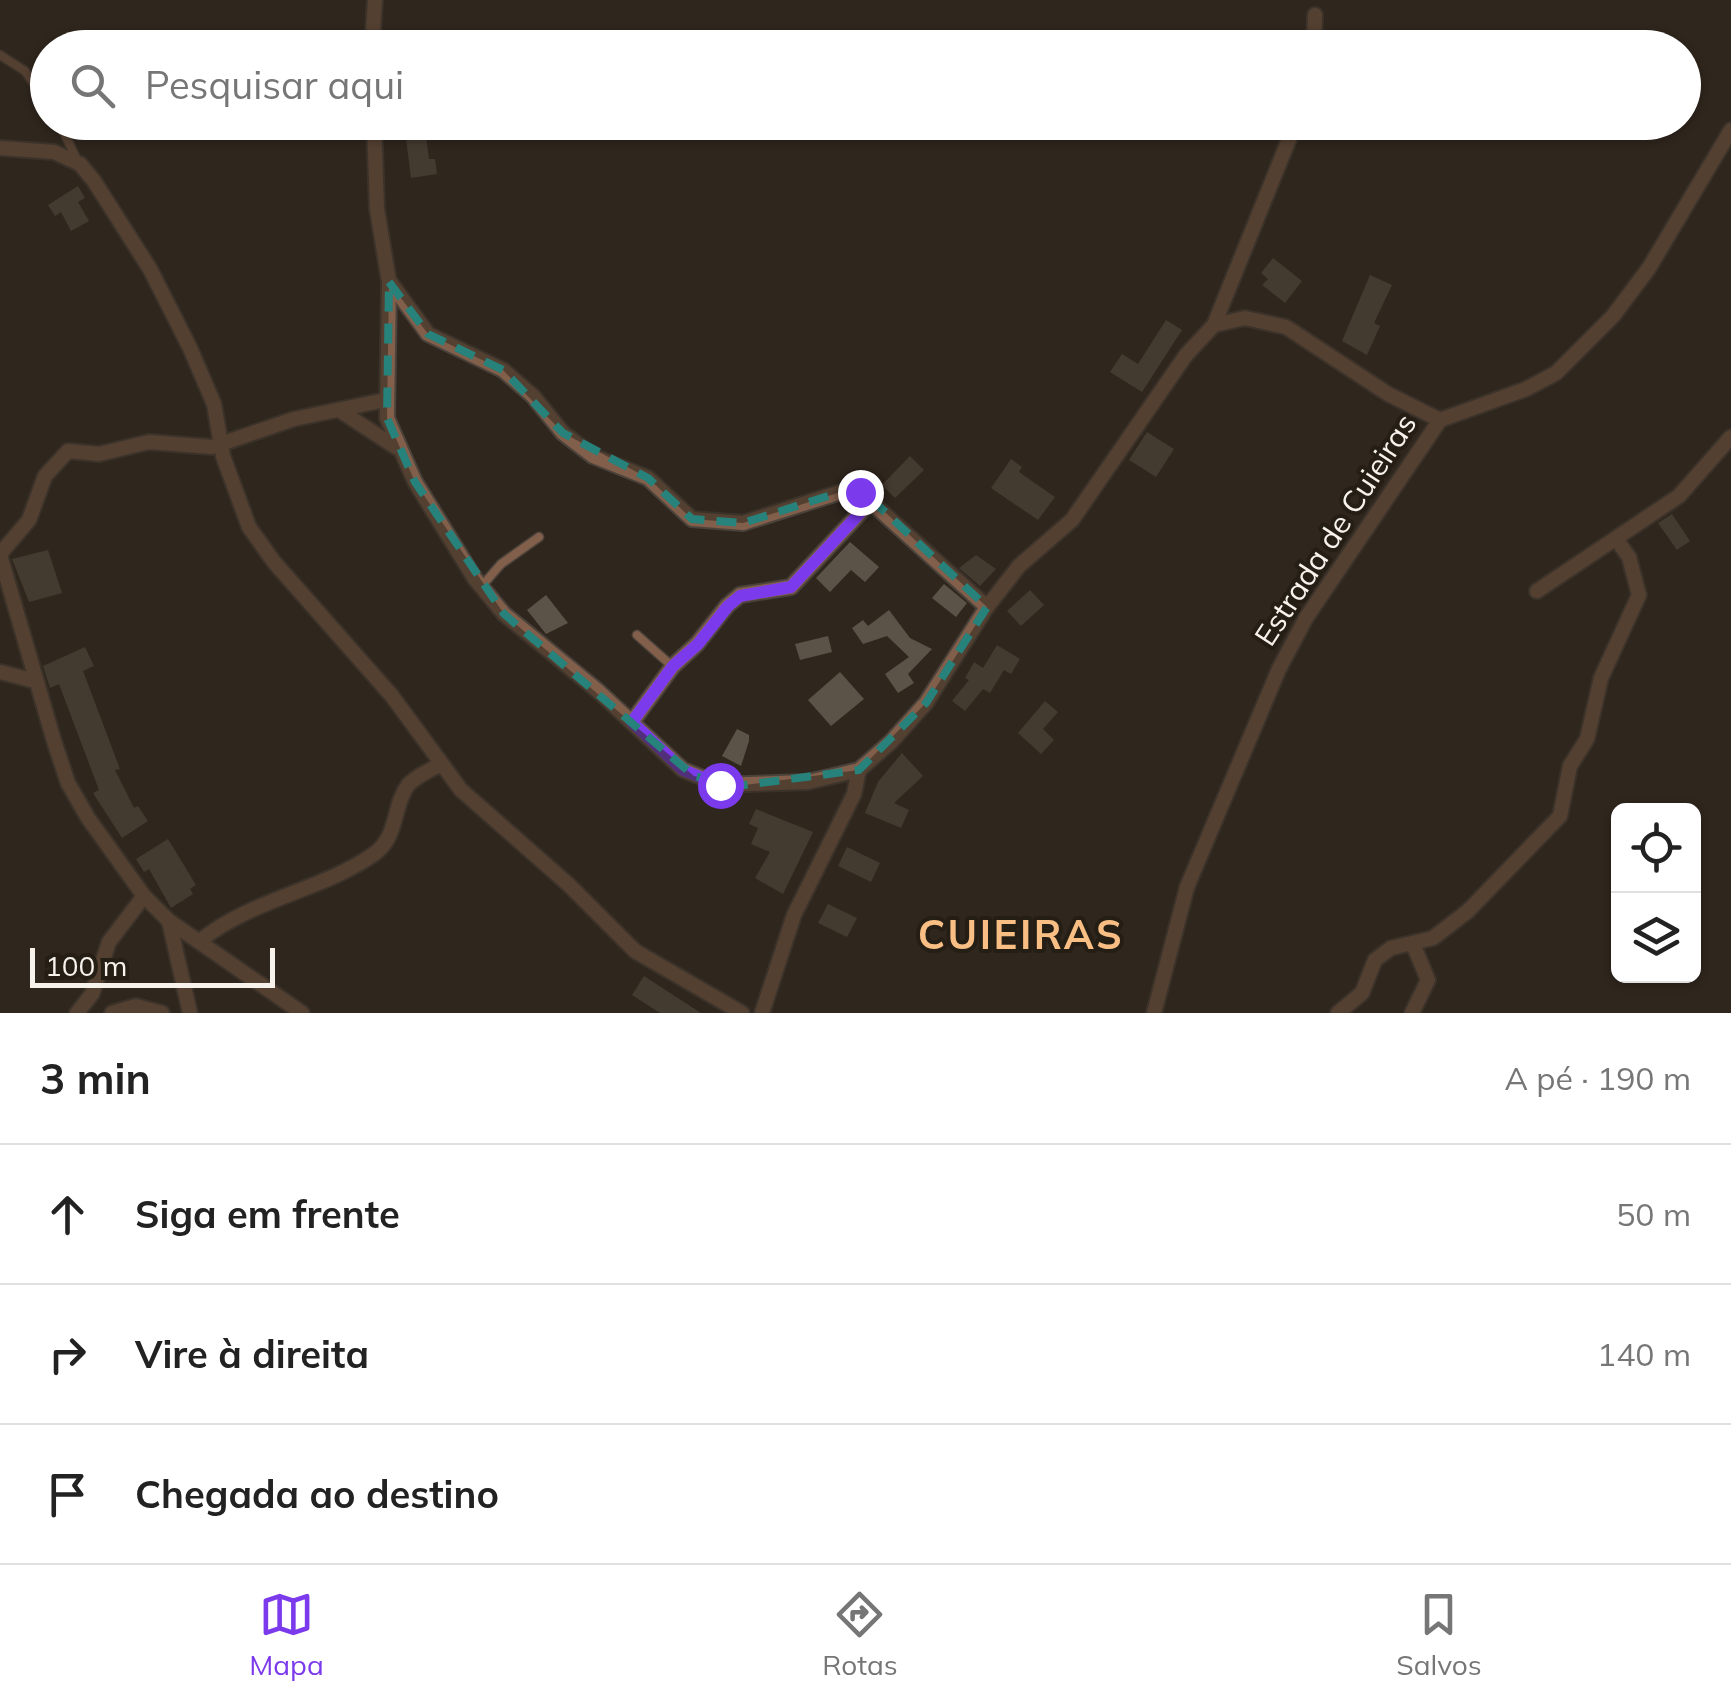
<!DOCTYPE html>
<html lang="pt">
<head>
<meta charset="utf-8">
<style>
	:root { --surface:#fff; --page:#f6f6f6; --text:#222; --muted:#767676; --line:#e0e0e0; --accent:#7c3aed }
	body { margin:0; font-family:Mulish,sans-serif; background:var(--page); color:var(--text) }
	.controls { position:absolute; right:30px; bottom:30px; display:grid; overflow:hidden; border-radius:15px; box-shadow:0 2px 8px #0004 }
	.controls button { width:90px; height:90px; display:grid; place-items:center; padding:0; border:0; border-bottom:2px solid var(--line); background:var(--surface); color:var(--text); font:50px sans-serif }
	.scale { position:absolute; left:30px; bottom:25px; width:245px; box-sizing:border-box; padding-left:10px; border:5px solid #f7f2ec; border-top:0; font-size:28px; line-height:35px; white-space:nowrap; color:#f7f2ec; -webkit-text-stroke:8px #251e15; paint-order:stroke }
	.stop { position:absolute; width:30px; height:30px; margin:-22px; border:8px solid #7c3aed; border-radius:50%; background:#fff }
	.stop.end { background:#7c3aed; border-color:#fff; box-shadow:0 2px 10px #0008 }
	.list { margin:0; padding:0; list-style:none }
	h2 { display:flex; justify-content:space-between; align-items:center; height:130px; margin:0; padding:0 40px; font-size:42px }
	h2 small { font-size:32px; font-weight:400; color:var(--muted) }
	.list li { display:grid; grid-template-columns:65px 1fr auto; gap:30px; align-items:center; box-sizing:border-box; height:140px; padding:0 40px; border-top:2px solid var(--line) }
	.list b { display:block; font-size:38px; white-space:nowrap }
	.list em { font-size:32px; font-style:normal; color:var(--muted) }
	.icon { flex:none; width:55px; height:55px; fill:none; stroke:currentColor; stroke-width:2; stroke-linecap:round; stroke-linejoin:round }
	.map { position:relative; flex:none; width:1731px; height:1013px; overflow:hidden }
	.search { position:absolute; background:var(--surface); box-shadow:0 2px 8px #0004; left:30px; right:30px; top:30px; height:110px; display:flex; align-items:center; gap:25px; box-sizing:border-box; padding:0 35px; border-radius:55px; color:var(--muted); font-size:38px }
	.sheet { height:550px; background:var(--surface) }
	nav { display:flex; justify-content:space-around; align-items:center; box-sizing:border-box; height:140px; border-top:2px solid var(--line); background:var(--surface); font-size:28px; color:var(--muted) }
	nav a { display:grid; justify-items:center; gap:5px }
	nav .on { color:var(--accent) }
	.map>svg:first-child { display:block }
</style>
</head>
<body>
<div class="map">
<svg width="1731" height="1013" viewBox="0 0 1731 1013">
	<rect width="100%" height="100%" fill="#2f271e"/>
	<g fill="#5b5248">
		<path d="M389,122H424L429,159H435L437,174L411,178L406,138L391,140Z"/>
		<path d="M78,186L85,198L78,202L89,221L71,231L61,212L55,216L48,205Z"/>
		<path d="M1273,258L1302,281L1285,303L1262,285L1268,279L1261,273Z"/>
		<path d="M1370,275L1392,285L1374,323L1380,326L1367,355L1342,341Z"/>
		<path d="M1166,320L1182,330L1142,392L1110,372L1122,354L1138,364Z"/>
		<path d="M1147,432L1174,449L1156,477L1129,460Z"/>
		<path d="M910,456L924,470L895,498L882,485Z"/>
		<path d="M1011,459L1022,467L1019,472L1055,497L1038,520L991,488Z"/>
		<path d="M1672,514L1690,541L1677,550L1658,523Z"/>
		<path d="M850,542L879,567L865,582L851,570L830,592L816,578Z"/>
		<path d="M48,550L62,593L29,602L12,559Z"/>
		<path d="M976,555L996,569L980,586L959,568Z"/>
		<path d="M944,584L967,603L956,617L932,598Z"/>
		<path d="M1030,590L1044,605L1021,626L1007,611Z"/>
		<path d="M546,595L568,623L546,634L527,610Z"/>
		<path d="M889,610L910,638L932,649L908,674L914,683L898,693L885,674L909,657L887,636L863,644L852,628L863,620L868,626Z"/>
		<path d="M828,636L832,652L800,660L795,644Z"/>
		<path d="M997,645L1020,659L1011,674L1004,670L990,693L983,689L965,711L952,701L969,680L965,678L974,662L983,668Z"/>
		<path d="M85,647L94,666L83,671L120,769L115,770L134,808L138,806L148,821L122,838L93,793L99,790L59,684L50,688L43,666Z"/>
		<path d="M840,672L864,699L831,726L808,700Z"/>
		<path d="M1045,701L1058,712L1043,729L1054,740L1041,754L1018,733Z"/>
		<path d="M737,729L749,735V741L741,766L722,756Z"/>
		<path d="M902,753L923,776L894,803L909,810L901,828L865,813L878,782Z"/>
		<path d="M756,809L813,832L783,894L755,878L770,852L751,844L758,828L749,824Z"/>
		<path d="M168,839L196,885L190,889L193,894L171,908L149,869L144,872L136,859Z"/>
		<path d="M847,847L880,863L871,882L838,866Z"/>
		<path d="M828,904L857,918L847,937L818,923Z"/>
		<path d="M644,976L701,1013H660L632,995Z"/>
	</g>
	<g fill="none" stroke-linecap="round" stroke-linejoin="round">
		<defs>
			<g id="service">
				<path d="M0,55L25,71L48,104"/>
				<path d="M59,122L77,160"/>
				<path d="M481,587L501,564L539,537"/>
				<path d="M637,635L672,666"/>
			</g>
			<g id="minor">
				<path d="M372,48L375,0"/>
				<path d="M1314,48L1315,15"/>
				<path d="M374,122L377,209L389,282L387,418L415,482L475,579L504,614L598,691L683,770L720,785L808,782L859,770L891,742L926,703L987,607L1019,566L1072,520L1186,355L1214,325L1245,318L1286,327L1388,394L1440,420"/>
				<path d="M0,148L54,152L80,164L94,181L150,269L190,348L214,404L223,456L249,527L274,562L392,696L461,790L569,885L635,951L742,1013"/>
				<path d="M390,282L428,334L503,370L533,396L563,433L593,456L648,478L692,519L743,523L844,491L860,492L987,607"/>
				<path d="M1214,325L1296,122"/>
				<path d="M339,410L397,448"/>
				<path d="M0,554L29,520L45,476L68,451L99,454L149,442L212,447L294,419L385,400"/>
				<path d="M0,555L54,741L68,783L88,818L144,896L169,921L302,1013"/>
				<path d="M1537,591L1679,496L1731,437"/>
				<path d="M0,672L35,681"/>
				<path d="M632,722L673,666L697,644L727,606L740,595L791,587L872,500"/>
				<path d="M169,921L190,1013"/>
				<path d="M200,941C251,899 321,891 374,854C399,836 392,807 408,785C416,776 431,770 441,764"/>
				<path d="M77,1013L92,994L109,942L144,896"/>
				<path d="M112,1013L136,1006L162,1013"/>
				<path d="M762,1013L794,915L854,794L859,770"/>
				<path d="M1154,1013L1187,887L1279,669L1306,618L1440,420L1526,389L1556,373L1613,316L1649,268L1731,130"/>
				<path d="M1338,1013L1362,993L1375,960L1391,948L1433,938L1468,911L1560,816L1570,766L1587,739L1601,678L1639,595L1629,557L1616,539"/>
				<path d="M1412,1013L1428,980L1413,944"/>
			</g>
		</defs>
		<use href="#service" stroke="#4b433b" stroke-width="11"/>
		<use href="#minor" stroke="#4b433b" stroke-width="18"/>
		<use href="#service" stroke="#825f4b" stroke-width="8"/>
		<use href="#minor" stroke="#825f4b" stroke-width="14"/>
	</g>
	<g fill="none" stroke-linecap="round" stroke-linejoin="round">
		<path stroke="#7c3aed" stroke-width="12" d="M720,785L683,770L632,722L673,666L698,644L728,606L740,596L791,587L872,500L860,492"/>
	</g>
	<path d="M0 0H1731V1013H0ZM389,282L428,334L503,370L563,433L648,478L692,519L743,523L844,491L872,500L987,607L926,703L859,770L737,786L694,776L504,614L415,482L387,418Z" fill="#2f271e" fill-opacity=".55" fill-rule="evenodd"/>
	<path fill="none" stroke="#26827b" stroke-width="8" stroke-dasharray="20 12" stroke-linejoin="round" d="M389,282L428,334L503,370L563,433L648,478L692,519L743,523L844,491L872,500L987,607L926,703L859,770L737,786L694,776L504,614L415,482L387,418Z"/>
	<g text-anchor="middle" stroke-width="8" stroke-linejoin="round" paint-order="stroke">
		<g font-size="30" fill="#f7f2ec" stroke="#251e15">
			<text transform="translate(1336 530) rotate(-57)" y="10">Estrada de Cuieiras</text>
		</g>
		<g font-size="40" font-weight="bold" letter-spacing="2.5" fill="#f8be83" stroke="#251e15">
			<text x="1021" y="949">CUIEIRAS</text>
		</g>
	</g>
</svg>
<div class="controls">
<button><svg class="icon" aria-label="locate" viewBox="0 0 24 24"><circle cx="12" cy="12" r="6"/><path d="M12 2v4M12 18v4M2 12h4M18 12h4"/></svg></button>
<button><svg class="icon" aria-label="layers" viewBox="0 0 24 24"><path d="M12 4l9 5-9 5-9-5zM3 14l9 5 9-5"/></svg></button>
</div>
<div class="scale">100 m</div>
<div class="stop" style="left:720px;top:785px"></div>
<div class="stop end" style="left:860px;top:492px"></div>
<div class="search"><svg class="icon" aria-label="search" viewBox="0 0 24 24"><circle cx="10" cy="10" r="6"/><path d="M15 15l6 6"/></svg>Pesquisar aqui</div>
</div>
<section class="sheet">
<h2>3 min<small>A pé · 190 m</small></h2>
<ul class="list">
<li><svg class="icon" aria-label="ahead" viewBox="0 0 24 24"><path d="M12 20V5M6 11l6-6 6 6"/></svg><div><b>Siga em frente</b></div><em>50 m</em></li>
<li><svg class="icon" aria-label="right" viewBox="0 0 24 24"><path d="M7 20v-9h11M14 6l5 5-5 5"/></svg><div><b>Vire à direita</b></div><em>140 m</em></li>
<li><svg class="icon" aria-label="arrive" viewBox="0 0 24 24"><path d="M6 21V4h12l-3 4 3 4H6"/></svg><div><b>Chegada ao destino</b></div></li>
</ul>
</section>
<nav>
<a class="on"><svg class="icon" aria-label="map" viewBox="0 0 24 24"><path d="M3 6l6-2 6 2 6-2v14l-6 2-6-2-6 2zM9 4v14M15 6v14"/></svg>Mapa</a>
<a><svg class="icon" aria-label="directions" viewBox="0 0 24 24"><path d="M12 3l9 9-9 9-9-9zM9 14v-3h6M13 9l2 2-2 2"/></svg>Rotas</a>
<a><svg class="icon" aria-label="saved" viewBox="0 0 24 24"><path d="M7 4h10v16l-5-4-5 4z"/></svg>Salvos</a>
</nav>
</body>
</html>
